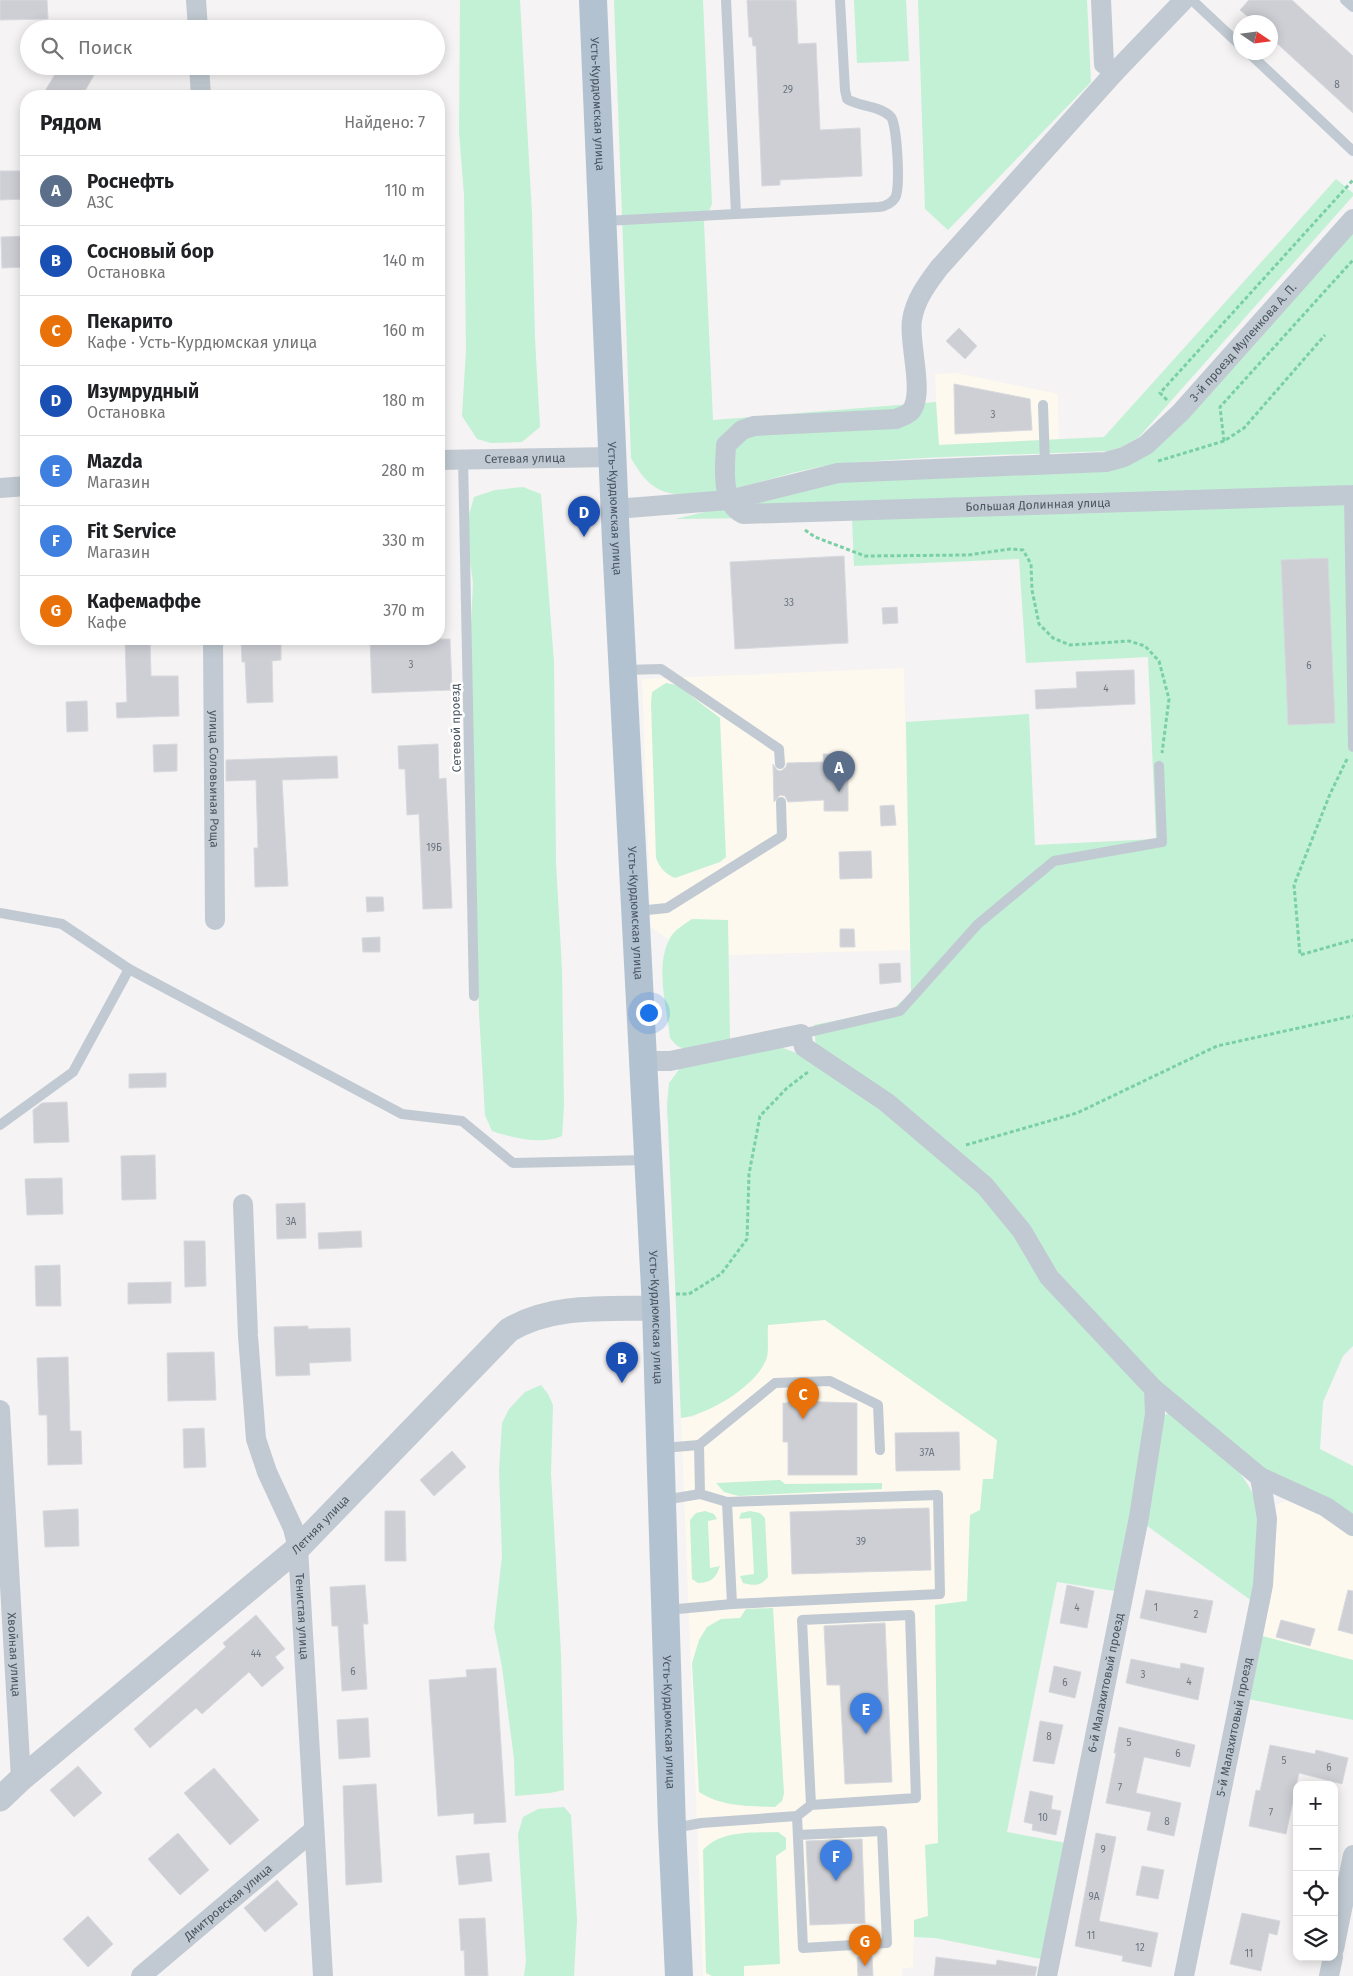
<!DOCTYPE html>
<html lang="ru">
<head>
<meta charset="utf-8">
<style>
	:root { --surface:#fff; --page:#f6f6f6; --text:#202124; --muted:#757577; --line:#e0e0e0; --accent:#1a73e8 }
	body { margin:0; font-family:"Fira Sans",sans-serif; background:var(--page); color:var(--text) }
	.controls { position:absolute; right:15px; bottom:15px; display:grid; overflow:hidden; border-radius:10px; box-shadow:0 2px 12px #0003 }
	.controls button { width:45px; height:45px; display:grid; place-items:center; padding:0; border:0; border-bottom:1px solid var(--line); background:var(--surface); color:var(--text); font:25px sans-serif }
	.compass { position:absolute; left:1233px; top:15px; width:45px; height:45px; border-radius:50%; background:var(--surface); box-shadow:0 2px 12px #0003; rotate:103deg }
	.you { position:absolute; left:648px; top:1012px; width:18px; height:18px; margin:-12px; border:4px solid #fff; border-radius:50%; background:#1a73e8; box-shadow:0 0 0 8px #1a73e833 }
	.badge { display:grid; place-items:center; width:32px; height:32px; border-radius:50%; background:var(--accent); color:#fff; font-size:16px; font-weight:700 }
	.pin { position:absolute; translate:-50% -41px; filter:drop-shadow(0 1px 2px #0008) }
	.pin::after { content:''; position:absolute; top:26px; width:18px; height:15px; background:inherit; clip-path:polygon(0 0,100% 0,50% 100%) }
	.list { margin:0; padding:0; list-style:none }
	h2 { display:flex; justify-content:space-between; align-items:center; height:65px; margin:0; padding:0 20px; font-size:21px }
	h2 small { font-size:16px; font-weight:400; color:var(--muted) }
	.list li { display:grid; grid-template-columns:32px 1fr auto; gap:15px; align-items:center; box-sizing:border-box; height:70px; padding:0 20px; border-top:1px solid var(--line) }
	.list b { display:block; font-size:19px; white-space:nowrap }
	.list p { margin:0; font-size:16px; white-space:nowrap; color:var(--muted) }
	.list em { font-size:16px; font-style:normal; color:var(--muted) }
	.icon { flex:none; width:28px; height:28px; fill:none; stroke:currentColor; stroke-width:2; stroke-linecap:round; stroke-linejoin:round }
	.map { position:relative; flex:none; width:1353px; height:1976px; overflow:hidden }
	.search { position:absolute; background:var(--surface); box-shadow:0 2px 12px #0003; left:20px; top:20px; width:425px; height:55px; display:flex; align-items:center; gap:12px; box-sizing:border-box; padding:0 18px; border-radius:28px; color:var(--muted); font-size:19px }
	.panel { position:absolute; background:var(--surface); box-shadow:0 2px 12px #0003; left:20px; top:90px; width:425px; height:555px; border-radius:20px }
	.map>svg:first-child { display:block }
</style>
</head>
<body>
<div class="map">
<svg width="1353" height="1976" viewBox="0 0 1353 1976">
	<rect width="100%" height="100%" fill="#f5f3f3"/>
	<g fill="#fdf9ef">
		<path d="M956,373L1058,394L1059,439L938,445L935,374Z"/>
		<path d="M904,668L910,950L729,955L727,920L677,929L669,940L651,927L642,679Z"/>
		<path d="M825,1320L997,1440L993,1479H983L980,1511L970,1515L967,1601L935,1605L938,1843L925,1845L928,1916L914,1920L913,1967L902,1969V1976H703L681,1418L694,1417L767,1357L768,1325Z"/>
		<path d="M1287,1501L1321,1513L1353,1535V1660L1259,1636L1274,1518L1277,1504Z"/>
	</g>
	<g fill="#c3f1d5">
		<path d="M460,0H520L532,214L535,339L540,427L522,442L491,443L477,439L462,416L466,350L464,195L459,132Z"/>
		<path d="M614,0H703L712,204L704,222L713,420L936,402L939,445L1104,437L1336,179L1353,193V196L1139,437L1122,447L1108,451C1018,455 928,456 839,464C787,469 727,499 675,494C652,491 642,477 631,458Z"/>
		<path d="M854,0H906L909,61L857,63Z"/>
		<path d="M918,0H1087L1091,82L948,230L925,209Z"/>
		<path d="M1353,231V1346L1343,1356L1323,1402L1320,1449L1353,1466V1515L1264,1470L1160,1383L1057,1271L1026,1227L816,1047L814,1025L893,1009L911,993L906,722L1029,714L1035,845L1156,839L1148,657L1026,663L1019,559L854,566L852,517L675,519L842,480L1126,463Z"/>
		<path d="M523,487L541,494L554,662L556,862L562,969L564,1105L562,1136C542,1145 513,1138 492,1131L485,1115L479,1013L470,648L473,583L467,538L468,518L474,497L495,490Z"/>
		<path d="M666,683L677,685L720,718L726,857L720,862L675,878C665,874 660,868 656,858L651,703L652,692Z"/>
		<path d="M692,919L728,920L730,1039L685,1050L676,1045L670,1038C667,1008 655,968 669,940C673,931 683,925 692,919Z"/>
		<path d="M771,1048H783L804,1056L879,1108L979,1193L1144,1393L1148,1414L1132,1512L1115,1591L1057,1582L1007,1832L1066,1843L1041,1959L935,1938L914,1937V1920L928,1916L925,1845L938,1843L935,1605L967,1601L970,1515L980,1510L983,1479H993L997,1440L825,1320L768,1325C767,1335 769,1347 767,1357C759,1385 708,1415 681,1418L667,1105L669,1083L681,1067Z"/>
		<path d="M541,1385L548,1394L553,1405L551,1473L561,1653L564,1790L550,1793L515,1796L514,1759L502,1667L494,1627L502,1556L499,1471L502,1423L509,1409L525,1392Z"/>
		<path d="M1168,1413L1175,1415C1207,1443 1254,1471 1259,1516C1261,1537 1254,1578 1252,1601L1143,1523L1163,1417Z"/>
		<path d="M780,1480L785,1484L882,1483V1489L739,1496L724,1492L716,1483Z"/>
		<path d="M705,1511L714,1514L717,1519L708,1521L710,1568L720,1566C716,1578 711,1583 698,1583L692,1579L690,1520L696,1513Z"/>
		<path d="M750,1511L760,1513L765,1518L768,1577C761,1586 754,1586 743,1583L740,1576L754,1574L751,1518L739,1519L741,1513Z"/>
		<path d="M773,1608L784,1793L782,1801L775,1807C749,1806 722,1807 699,1792L692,1663L699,1640L707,1627L721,1619L740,1618L746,1609Z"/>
		<path d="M1259,1635L1353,1660V1720L1248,1699Z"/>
		<path d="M564,1807L571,1815L577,1920L574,1976H524L526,1961L518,1834L523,1817L538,1809Z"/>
		<path d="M778,1832L786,1838V1849L776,1856L780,1964L744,1966V1976H712L706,1973L703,1850C721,1830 752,1833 778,1832Z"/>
	</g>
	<g fill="#cdcfd5" stroke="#d7d9de">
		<path d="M0,0H47L48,19L0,20Z"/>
		<path d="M747,0H796L798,44L816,43L820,130L860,128L862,176L780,180V185L762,186L756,46H753L752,37H749Z"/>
		<path d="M1249,0H1292L1353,56V113L1270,37V22H1254L1240,10Z"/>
		<path d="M60,66H79L94,75L82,96H42Z"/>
		<path d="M0,171H26V199L0,200Z"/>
		<path d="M26,236V267L2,268L1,237Z"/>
		<path d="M959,328L977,346L965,359L946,341Z"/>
		<path d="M954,384L1030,399L1032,430L955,434Z"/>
		<path d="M844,556L848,643L735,649L730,562Z"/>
		<path d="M1328,558L1335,723L1288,725L1281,560Z"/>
		<path d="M897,607L898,623L883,624L882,608Z"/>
		<path d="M125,639H150L151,676H178L179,716L117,718L116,703L127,702Z"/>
		<path d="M241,639H281V660L272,661L273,702L247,703L245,662H242Z"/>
		<path d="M370,639H450L452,690L372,693Z"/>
		<path d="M1134,670L1135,704L1036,709L1035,690L1077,688L1076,672Z"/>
		<path d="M87,701L88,731L67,732L66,702Z"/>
		<path d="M177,744V771L154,772L153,745Z"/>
		<path d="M438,744L439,779L446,778L452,908L423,909L419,814L407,815L405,769H399L398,746Z"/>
		<path d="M823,754H848V811H824V800L788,802L785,796L780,795L774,802L773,764L777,770L781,771L786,767L787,763L824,762Z"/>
		<path d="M337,756L338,778L282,780L288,886L255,887L254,848H258L256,780L226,781V760Z"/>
		<path d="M894,805L896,825L881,826L880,806Z"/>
		<path d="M871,851L872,878L840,879L839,852Z"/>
		<path d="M366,897H383L384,911L367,912Z"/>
		<path d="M840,929H854L855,947H840Z"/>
		<path d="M380,937V952H363L362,938Z"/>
		<path d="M900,963L901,982L880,984L879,964Z"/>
		<path d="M166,1073V1087L129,1088V1074Z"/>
		<path d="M67,1102L69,1142L34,1143L33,1110L42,1103Z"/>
		<path d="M155,1155L156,1199L122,1200L121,1156Z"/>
		<path d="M62,1178L63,1214L27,1215L25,1179Z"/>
		<path d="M305,1203L306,1238L277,1239L276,1204Z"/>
		<path d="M361,1231L362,1247L319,1249L318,1233Z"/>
		<path d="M184,1241H205L206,1286L185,1287Z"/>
		<path d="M60,1265L61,1306H36L35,1266Z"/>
		<path d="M171,1282V1303L128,1304V1283Z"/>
		<path d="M308,1326V1329L350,1328L351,1361L309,1363L310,1375L276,1376L274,1327Z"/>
		<path d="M214,1352L216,1400L168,1401L167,1353Z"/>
		<path d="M68,1357L70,1431H81L82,1464L48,1465L47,1415H39L37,1358Z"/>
		<path d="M788,1401L857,1403V1475H788V1442H783V1403H788Z"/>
		<path d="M204,1428L206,1467L184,1468L183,1429Z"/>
		<path d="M959,1432L960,1470L896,1471L895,1433Z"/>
		<path d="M452,1451L466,1467L434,1496L420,1480Z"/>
		<path d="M929,1508L931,1570L792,1574L790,1512Z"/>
		<path d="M78,1509L79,1546L45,1547L43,1511Z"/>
		<path d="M385,1511H405L406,1561H385Z"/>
		<path d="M365,1585L368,1624H363L367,1689L342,1691L338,1626H332L330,1587Z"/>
		<path d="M1067,1585L1094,1591L1087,1628L1060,1623Z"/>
		<path d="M1146,1590L1213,1601L1206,1633L1140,1618Z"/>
		<path d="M1348,1590L1353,1591V1634L1338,1630Z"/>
		<path d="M256,1615L285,1649L275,1657L284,1668L262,1687L249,1672L202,1714L196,1708L150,1748L134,1729L226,1647L223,1643Z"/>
		<path d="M1281,1620L1315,1629L1310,1646L1276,1637Z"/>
		<path d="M885,1623L892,1782L845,1784L840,1685H827L824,1626Z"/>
		<path d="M1131,1659L1180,1669L1181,1663L1204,1668L1198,1700L1126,1683Z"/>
		<path d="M1054,1666L1081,1672L1075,1698L1049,1692Z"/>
		<path d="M496,1668L506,1822L474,1824V1813L438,1816L429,1680L467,1677L466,1670Z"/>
		<path d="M368,1718L370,1757L339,1759L337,1720Z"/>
		<path d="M1040,1721L1063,1725L1054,1764L1033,1761Z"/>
		<path d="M1119,1727L1195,1745L1190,1767L1144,1757L1136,1793L1181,1803L1174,1836L1147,1830L1151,1812L1106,1803L1116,1753H1114Z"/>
		<path d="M1270,1745L1315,1754L1316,1750L1348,1758L1342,1784L1299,1773L1286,1834L1249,1826L1256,1790L1260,1791Z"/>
		<path d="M78,1766L102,1793L74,1817L50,1790Z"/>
		<path d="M214,1768L259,1820L230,1845L184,1793Z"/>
		<path d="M376,1784L382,1882L346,1885L343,1786Z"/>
		<path d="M1030,1791L1053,1796L1051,1809L1061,1811L1056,1835L1032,1830L1033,1824L1024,1822Z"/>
		<path d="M178,1833L209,1870L180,1895L148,1859Z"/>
		<path d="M1096,1833L1116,1837L1099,1921L1158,1933L1151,1967L1122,1961L1123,1956L1075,1946Z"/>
		<path d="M862,1839L865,1923L810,1925L806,1841Z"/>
		<path d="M489,1853L492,1881L459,1885L456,1856Z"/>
		<path d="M1142,1866L1164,1870L1158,1899L1136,1895Z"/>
		<path d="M277,1880L298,1904L265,1932L244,1908Z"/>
		<path d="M1242,1913L1280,1921L1277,1935L1269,1933L1261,1971L1230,1964Z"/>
		<path d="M88,1916L113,1944L88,1967L63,1939Z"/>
		<path d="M485,1918L488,1976H465L464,1950L461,1951L459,1919Z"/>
		<path d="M872,1956L873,1976H858L857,1957Z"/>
		<path d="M936,1957L996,1965L997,1960L1037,1967L1035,1976H934Z"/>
	</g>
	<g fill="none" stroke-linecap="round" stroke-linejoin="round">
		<g stroke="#7ad0a6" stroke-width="3" stroke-dasharray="4 2.5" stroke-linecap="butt">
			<path d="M1167,400L1160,393L1353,180"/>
			<path d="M1224,441L1220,407L1353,260"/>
			<path d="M1158,461L1224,441L1244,428L1325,335"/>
			<path d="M805,530L815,537L865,556L968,555L1010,549L1023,550L1031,564L1032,590L1039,624L1053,638L1070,645L1129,641L1145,646L1159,661L1169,699L1162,753"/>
			<path d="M1347,759L1330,794L1294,885L1300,955L1353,940"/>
			<path d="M966,1145L1077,1113L1217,1046L1353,1016"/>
			<path d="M676,1294H689L721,1274L747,1239L749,1174L760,1116L787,1088L808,1072"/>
		</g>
		<g stroke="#c1cad2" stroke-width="10">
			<path d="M726,0L736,214L879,207C886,206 891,204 895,198C901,189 897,125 891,117C881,106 860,107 847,99L845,90L840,0"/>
			<path d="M1192,0L1240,45"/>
			<path d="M1345,0L1353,7"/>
			<path d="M1248,52L1353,151"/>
			<path d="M605,221L736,214"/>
			<path d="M1043,405L1045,464"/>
			<path d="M463,458L474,996"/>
			<path d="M1349,495L1353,747"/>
			<path d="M625,670L661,669L779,749L780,764"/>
			<path d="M637,911L667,908L782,836L781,802"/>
			<path d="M0,913L62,924L129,969L402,1114L462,1121L513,1163L648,1160"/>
			<path d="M801,1034L900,1011L978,924L1054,861L1162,842L1159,766"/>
			<path d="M0,1125L73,1072L129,969"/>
			<path d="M663,1448L699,1445"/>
			<path d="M700,1494L699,1445L775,1383L830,1381L878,1405L880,1450"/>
			<path d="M664,1500L700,1494L727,1502L938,1495L940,1594L732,1604L667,1610"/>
			<path d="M727,1502L732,1604"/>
			<path d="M797,1816L803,1948L887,1943L882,1831L798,1835"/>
			<path d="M674,1828L701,1823L797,1816L811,1805L916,1798L910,1615L802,1620L811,1805"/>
		</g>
		<g stroke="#c1cad2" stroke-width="20">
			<path d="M196,0L198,29"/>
			<path d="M1101,0L1104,64L1115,72"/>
			<path id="s1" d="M1184,0L1115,72L939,268C927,284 915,300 912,320C908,342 926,396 910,412C907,415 900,417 896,419L754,426L742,430L726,445C725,467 720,502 743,514L1353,495"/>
			<path d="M199,66L201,96"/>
			<path id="s2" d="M439,460L613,457"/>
			<path d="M0,488L26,486"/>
			<path id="s3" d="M615,509L729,500L838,473L1106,462L1124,457L1146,445L1181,412L1353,219"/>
			<path id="s4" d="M213,639L215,920"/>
			<path d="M642,1061H670L801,1034L804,1047L886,1102L985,1186L1022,1231L1049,1277L1154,1389L1260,1477L1326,1507L1353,1526"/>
			<path id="s5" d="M243,1204L248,1336L256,1439L267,1472L293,1528L298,1548L323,1976"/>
			<path id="s6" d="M0,1410L21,1779"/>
			<path d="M1334,1949L1353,1855"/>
			<path id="s7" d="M141,1976L314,1830"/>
			<path id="s8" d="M1047,1976L1139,1517L1155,1414L1154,1389"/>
			<path id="s9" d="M1184,1976L1263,1585L1267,1519L1260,1477"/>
			<path d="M1329,1976L1333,1957"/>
		</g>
		<path stroke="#c1cad2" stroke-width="25" id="s10" d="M0,1799L21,1779L298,1548L509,1330C553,1304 606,1309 656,1308"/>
		<path stroke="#b3c2d1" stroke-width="28" id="s11" d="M593,0L616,542L656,1308L672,1828L679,1976"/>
	</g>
	<g text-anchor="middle" stroke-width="5" stroke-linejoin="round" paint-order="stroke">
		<g font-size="10" fill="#6b747e">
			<text x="1337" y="88">8</text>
			<text x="788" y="93">29</text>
			<text x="993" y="418">3</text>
			<text x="789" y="606">33</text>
			<text x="411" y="668">3</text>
			<text x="1309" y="669">6</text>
			<text x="1106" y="692">4</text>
			<text x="434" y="851">19Б</text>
			<text x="291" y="1225">3А</text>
			<text x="927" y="1456">37А</text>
			<text x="861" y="1545">39</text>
			<text x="1077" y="1611">4</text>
			<text x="1156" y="1611">1</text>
			<text x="1196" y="1618">2</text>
			<text x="256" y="1657">44</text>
			<text x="353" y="1675">6</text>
			<text x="1143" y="1678">3</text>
			<text x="1189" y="1685">4</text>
			<text x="1065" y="1686">6</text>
			<text x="1049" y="1740">8</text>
			<text x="1129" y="1746">5</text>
			<text x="1178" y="1757">6</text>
			<text x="1284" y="1764">5</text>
			<text x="1329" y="1771">6</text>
			<text x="1120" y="1791">7</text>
			<text x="1271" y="1816">7</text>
			<text x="1043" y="1821">10</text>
			<text x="1167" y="1825">8</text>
			<text x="1103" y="1853">9</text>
			<text x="1094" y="1900">9А</text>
			<text x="1091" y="1939">11</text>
			<text x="1140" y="1951">12</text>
			<text x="1249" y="1957">11</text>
		</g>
		<g font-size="12" fill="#4a5661" stroke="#fff">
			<text dy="4" stroke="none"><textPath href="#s11" startOffset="104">Усть-Курдюмская улица</textPath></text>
			<text dy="4" stroke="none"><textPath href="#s3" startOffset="680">3-й проезд Муленкова А. П.</textPath></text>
			<text dy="4" stroke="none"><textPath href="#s2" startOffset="86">Сетевая улица</textPath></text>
			<text dy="4" stroke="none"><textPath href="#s1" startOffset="1079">Большая Долинная улица</textPath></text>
			<text dy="4" stroke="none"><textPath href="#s11" startOffset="509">Усть-Курдюмская улица</textPath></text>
			<text transform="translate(456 728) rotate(-91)" y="4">Сетевой проезд</text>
			<text dy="4" stroke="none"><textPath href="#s4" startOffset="140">улица Соловьиная Роща</textPath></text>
			<text dy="4" stroke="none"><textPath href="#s11" startOffset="914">Усть-Курдюмская улица</textPath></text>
			<text dy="4" stroke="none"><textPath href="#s11" startOffset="1319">Усть-Курдюмская улица</textPath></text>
			<text dy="4" stroke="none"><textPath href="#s10" startOffset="422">Летняя улица</textPath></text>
			<text dy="4" stroke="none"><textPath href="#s5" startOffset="421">Тенистая улица</textPath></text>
			<text dy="4" stroke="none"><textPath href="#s6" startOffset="245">Хвойная улица</textPath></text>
			<text dy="4" stroke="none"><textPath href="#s8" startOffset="299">6-й Малахитовый проезд</textPath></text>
			<text dy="4" stroke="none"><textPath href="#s11" startOffset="1724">Усть-Курдюмская улица</textPath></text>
			<text dy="4" stroke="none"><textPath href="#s9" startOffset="254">5-й Малахитовый проезд</textPath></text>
			<text dy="4" stroke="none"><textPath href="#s7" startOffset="114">Дмитровская улица</textPath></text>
		</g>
	</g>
</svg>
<div class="controls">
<button>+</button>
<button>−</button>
<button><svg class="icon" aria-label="locate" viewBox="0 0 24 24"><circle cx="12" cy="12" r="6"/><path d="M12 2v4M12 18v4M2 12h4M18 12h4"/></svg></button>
<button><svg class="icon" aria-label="layers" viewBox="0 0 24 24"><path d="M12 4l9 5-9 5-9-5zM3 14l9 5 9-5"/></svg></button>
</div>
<svg class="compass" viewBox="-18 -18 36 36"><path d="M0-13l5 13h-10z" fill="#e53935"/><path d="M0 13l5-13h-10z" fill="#757577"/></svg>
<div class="you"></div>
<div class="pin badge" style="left:839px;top:792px;background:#5c6f8a">A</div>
<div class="pin badge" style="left:622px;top:1383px;background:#1a4fb4">B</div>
<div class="pin badge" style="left:803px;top:1419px;background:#e8710a">C</div>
<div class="pin badge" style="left:584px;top:537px;background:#1a4fb4">D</div>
<div class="pin badge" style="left:866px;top:1734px;background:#3f7fe0">E</div>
<div class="pin badge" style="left:836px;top:1881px;background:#3f7fe0">F</div>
<div class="pin badge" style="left:865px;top:1966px;background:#e8710a">G</div>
<div class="search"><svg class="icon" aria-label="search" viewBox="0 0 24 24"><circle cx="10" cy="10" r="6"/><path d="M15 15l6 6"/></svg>Поиск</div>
<section class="panel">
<h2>Рядом<small>Найдено: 7</small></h2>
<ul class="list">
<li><span class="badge" style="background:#5c6f8a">A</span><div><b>Роснефть</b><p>АЗС</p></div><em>110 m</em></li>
<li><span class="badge" style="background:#1a4fb4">B</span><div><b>Сосновый бор</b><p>Остановка</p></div><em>140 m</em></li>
<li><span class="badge" style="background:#e8710a">C</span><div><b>Пекарито</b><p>Кафе · Усть-Курдюмская улица</p></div><em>160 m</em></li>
<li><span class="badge" style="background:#1a4fb4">D</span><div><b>Изумрудный</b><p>Остановка</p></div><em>180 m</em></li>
<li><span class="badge" style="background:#3f7fe0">E</span><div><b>Mazda</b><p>Магазин</p></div><em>280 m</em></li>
<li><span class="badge" style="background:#3f7fe0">F</span><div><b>Fit Service</b><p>Магазин</p></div><em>330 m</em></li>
<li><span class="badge" style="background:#e8710a">G</span><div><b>Кафемаффе</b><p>Кафе</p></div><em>370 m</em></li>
</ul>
</section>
</div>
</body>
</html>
